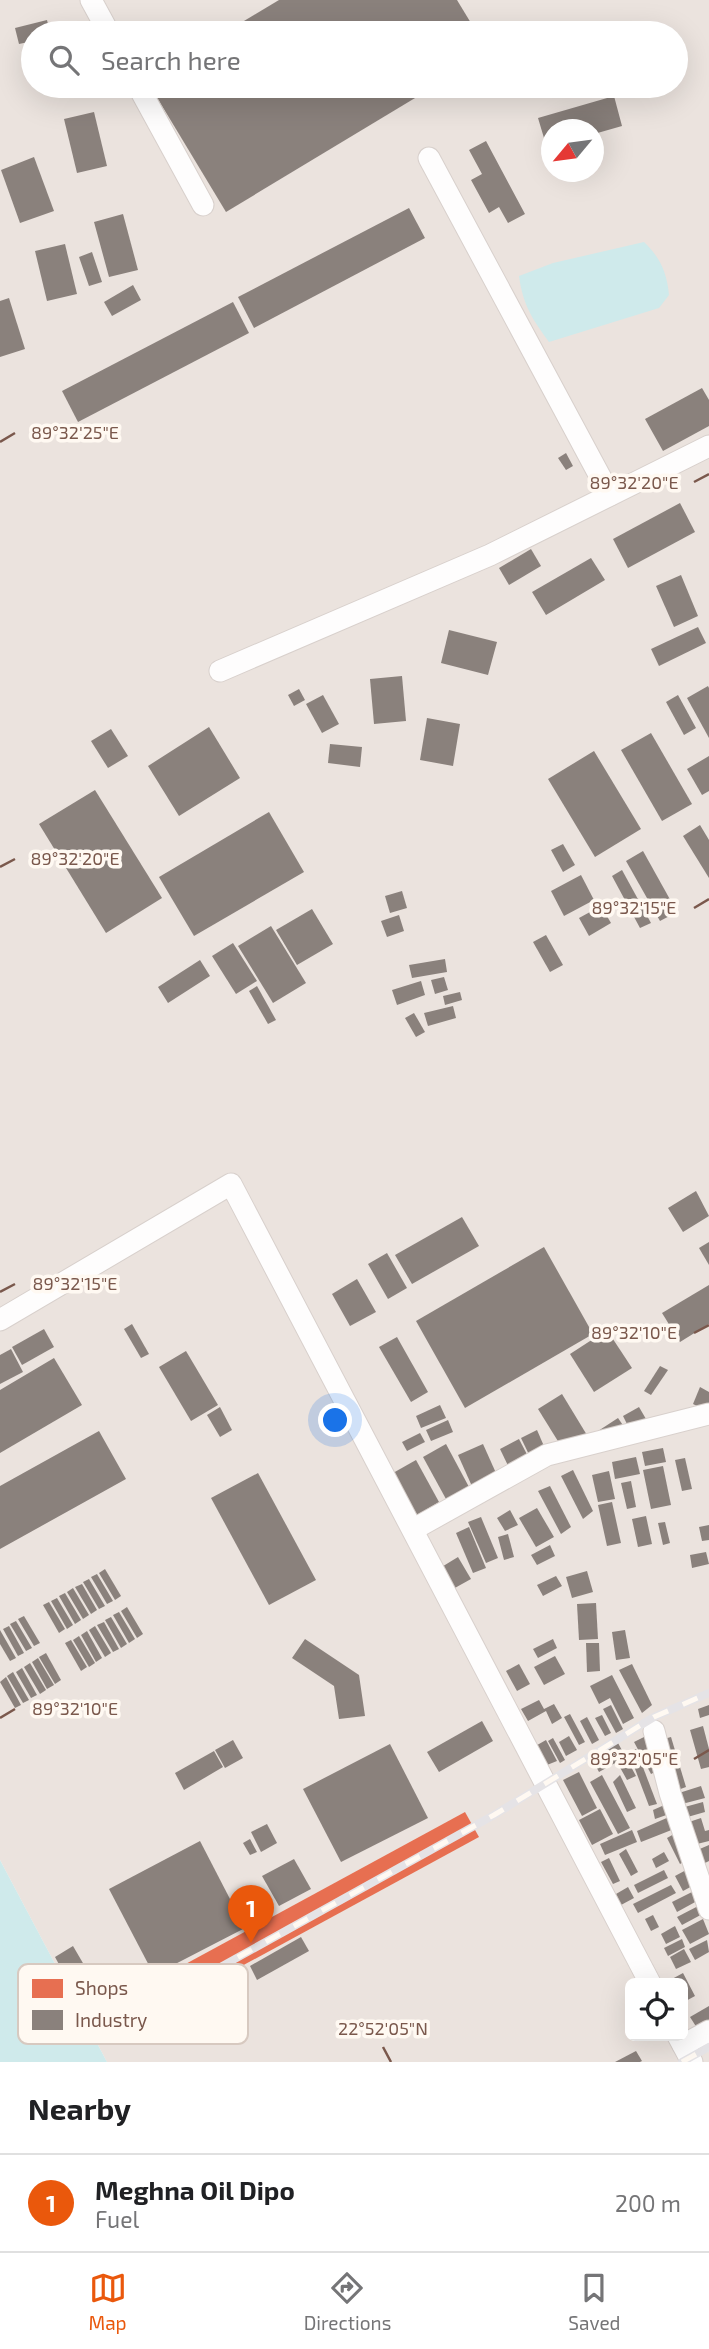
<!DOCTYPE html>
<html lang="en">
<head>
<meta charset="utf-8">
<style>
	:root { --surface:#fff; --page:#f2f2f2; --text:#202124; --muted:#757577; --line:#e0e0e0; --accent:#ea580c }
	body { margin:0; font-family:"Exo 2",sans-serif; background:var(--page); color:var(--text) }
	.controls { position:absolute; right:21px; bottom:21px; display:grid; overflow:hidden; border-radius:10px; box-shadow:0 7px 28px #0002 }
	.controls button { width:63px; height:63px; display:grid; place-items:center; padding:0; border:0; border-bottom:2px solid var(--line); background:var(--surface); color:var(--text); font:35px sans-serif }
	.compass { position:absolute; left:541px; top:119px; width:63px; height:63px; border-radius:50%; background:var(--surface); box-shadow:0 7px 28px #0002; rotate:241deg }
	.you { position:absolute; left:336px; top:1421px; width:24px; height:24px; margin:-18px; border:5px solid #fff; border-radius:50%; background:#1a73e8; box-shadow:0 0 0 10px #1a73e833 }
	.badge { display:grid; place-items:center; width:46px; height:46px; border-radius:50%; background:var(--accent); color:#fff; font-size:23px; font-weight:700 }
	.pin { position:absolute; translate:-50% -58px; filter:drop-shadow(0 2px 4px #0008) }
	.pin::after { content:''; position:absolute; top:37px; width:24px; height:21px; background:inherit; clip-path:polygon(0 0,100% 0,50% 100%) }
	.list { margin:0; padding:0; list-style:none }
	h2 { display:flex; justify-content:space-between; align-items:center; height:91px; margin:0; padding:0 28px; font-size:30px }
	h2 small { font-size:23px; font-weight:400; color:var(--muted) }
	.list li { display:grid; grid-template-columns:46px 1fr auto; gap:21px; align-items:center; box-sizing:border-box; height:98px; padding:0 28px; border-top:2px solid var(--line) }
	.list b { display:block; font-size:26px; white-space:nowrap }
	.list p { margin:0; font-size:23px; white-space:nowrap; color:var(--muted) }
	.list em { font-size:23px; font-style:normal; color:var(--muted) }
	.icon { flex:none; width:38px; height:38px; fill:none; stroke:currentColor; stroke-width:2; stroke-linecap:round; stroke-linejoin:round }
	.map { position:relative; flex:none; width:709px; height:2062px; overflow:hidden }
	.search { position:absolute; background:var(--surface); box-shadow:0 7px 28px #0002; left:21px; right:21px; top:21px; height:77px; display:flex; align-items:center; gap:18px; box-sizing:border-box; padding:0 24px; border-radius:38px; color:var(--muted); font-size:26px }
	.sheet { height:189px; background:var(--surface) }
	nav { display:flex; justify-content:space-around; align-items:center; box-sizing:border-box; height:98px; border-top:2px solid var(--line); background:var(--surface); font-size:19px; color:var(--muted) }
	nav a { display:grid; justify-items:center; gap:4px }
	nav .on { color:var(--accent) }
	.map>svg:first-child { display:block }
</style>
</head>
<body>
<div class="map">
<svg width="709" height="2062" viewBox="0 0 709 2062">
	<rect width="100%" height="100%" fill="#f9f4ef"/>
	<path fill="#ebe3de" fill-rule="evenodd" d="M0,0H709V2062H107L0,1860ZM33,33H676V86H33ZM552,130H594V172H552ZM630,1983H683V2036H630Z"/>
	<g fill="#cfeaeb">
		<path d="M644,242C660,257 667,273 669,295L659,308L549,342C532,319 523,305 519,276L553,263Z"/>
		<path d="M0,1860L107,2062H0Z"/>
	</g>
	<path fill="#e76f51" d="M465,1812L479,1837L183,1998L169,1973Z"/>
	<g fill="#8a817c">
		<path d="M279,0H457L477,33H224Z"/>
		<path d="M47,20L50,33H33V41L19,44L15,28Z"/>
		<path d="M150,86H435L226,212Z"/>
		<path d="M614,96L622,126L594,134V130H552V146L547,148L538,118Z"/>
		<path d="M94,112L107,166L77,173L64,119Z"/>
		<path d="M486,141L525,214L508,223L499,207L489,213L471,180L482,174L469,150Z"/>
		<path d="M34,157L54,211L20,223L1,170Z"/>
		<path d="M409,208L425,238L254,328L238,297Z"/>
		<path d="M123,214L138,270L109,277L94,222Z"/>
		<path d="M65,244L77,294L47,301L35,251Z"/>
		<path d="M92,252L102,282L89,286L79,257Z"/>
		<path d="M133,285L141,300L112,316L104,302Z"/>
		<path d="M9,298L25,349L0,357V301Z"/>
		<path d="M233,302L249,333L78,422L62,391Z"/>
		<path d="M702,388L709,400V426L663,451L645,419Z"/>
		<path d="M566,453L573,466L566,470L558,458Z"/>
		<path d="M680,503L695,532L628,568L613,539Z"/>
		<path d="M531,549L541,566L509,585L499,568Z"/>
		<path d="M591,558L605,580L546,615L532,592Z"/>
		<path d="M681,575L698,616L674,627L656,586Z"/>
		<path d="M698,627L706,643L659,666L651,649Z"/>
		<path d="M449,630L497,642L488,675L441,663Z"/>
		<path d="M402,676L406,721L374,724L370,679Z"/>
		<path d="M708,686L709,688V738L687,698Z"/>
		<path d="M299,689L305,700L294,706L288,695Z"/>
		<path d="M323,695L339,724L322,733L306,704Z"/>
		<path d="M678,695L696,728L684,735L666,702Z"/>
		<path d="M427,718L460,724L453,766L420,760Z"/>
		<path d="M209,727L240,778L179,816L148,766Z"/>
		<path d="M111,729L128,756L108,768L91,741Z"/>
		<path d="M651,733L692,804L662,821L621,750Z"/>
		<path d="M330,744L362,747L360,767L328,763Z"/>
		<path d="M594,751L641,829L595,857L548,779Z"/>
		<path d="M709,756V791L702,795L687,769Z"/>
		<path d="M95,790L162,898L106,933L39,824Z"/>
		<path d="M269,812L304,872L194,936L159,877Z"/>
		<path d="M700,825L709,840V878L683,836Z"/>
		<path d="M563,844L575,865L563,872L551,850Z"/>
		<path d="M643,851L677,912L660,921L626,861Z"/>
		<path d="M622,870L651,923L640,928L612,876Z"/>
		<path d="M581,875L594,900L564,916L551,891Z"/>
		<path d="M402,891L407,908L390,913L385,896Z"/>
		<path d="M601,906L611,923L589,936L579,918Z"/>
		<path d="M312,909L333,944L297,965L276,930Z"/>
		<path d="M399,915L404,931L387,937L381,921Z"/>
		<path d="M271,926L306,983L273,1003L238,946Z"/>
		<path d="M546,935L563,965L550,972L533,942Z"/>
		<path d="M233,943L257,981L236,994L212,956Z"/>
		<path d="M445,959L447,972L412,978L409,965Z"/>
		<path d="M200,960L210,976L168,1003L158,987Z"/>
		<path d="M444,977L448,990L435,994L431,980Z"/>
		<path d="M421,981L425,995L397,1005L392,990Z"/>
		<path d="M257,986L276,1020L268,1024L249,991Z"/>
		<path d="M460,992L462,1000L445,1005L443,996Z"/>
		<path d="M453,1006L456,1018L428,1026L424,1013Z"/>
		<path d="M414,1013L425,1032L416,1037L405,1018Z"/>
		<path d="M696,1191L709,1216L683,1232L668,1208Z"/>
		<path d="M462,1217L479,1246L412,1284L395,1255Z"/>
		<path d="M709,1242V1265L699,1248Z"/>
		<path d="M544,1247L593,1334L465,1408L416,1321Z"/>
		<path d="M387,1253L407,1288L388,1299L368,1264Z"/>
		<path d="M357,1279L376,1312L350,1326L332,1294Z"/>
		<path d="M709,1285V1324L680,1342L662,1313Z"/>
		<path d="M132,1324L149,1354L141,1358L124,1329Z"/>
		<path d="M44,1329L54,1347L22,1365L12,1347Z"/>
		<path d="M607,1330L632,1368L594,1392L570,1354Z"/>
		<path d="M397,1337L428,1392L411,1402L379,1347Z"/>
		<path d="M11,1349L23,1372L0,1384V1355Z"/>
		<path d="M186,1351L218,1405L191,1421L159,1367Z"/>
		<path d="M54,1358L82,1405L0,1453V1390Z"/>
		<path d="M660,1366L668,1370L651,1395L644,1391Z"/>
		<path d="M700,1387L709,1392V1412L693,1404Z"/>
		<path d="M562,1394L593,1445L569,1459L538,1409Z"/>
		<path d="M440,1405L446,1418L421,1428L416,1416Z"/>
		<path d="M220,1407L232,1430L220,1437L207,1415Z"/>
		<path d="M639,1407L646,1419L629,1428L623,1416Z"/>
		<path d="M618,1418L627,1431L595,1433Z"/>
		<path d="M448,1420L453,1432L431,1441L426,1430Z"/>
		<path d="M537,1430L550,1460L535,1467L521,1438Z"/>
		<path d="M99,1431L126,1479L0,1549V1486Z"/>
		<path d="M420,1433L425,1442L407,1451L402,1442Z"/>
		<path d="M519,1439L533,1466L513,1476L500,1449Z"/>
		<path d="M446,1444L469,1487L446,1499L423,1457Z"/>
		<path d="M483,1444L500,1482L475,1493L458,1455Z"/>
		<path d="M663,1448L666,1462L645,1466L642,1452Z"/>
		<path d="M636,1457L640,1474L615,1479L612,1462Z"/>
		<path d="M685,1458L692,1489L682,1491L675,1460Z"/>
		<path d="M416,1460L439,1502L417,1515L393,1473Z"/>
		<path d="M663,1466L671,1505L651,1509L643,1470Z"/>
		<path d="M573,1470L593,1511L583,1519L561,1476Z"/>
		<path d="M609,1471L615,1499L598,1502L592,1475Z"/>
		<path d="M258,1473L316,1580L269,1605L211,1498Z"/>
		<path d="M631,1481L636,1507L627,1509L621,1483Z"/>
		<path d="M550,1486L571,1527L561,1534L538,1491Z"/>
		<path d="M612,1502L621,1543L607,1546L598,1505Z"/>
		<path d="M537,1508L554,1537L536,1547L519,1518Z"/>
		<path d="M510,1510L518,1525L505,1531L497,1518Z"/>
		<path d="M646,1516L652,1544L638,1547L632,1519Z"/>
		<path d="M481,1517L498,1558L486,1563L468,1522Z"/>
		<path d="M665,1522L670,1543L663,1545L658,1523Z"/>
		<path d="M709,1525V1540L702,1541L699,1527Z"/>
		<path d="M469,1527L486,1568L473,1573L456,1533Z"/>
		<path d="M508,1534L514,1557L504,1560L498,1537Z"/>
		<path d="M550,1545L555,1556L537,1565L531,1555Z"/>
		<path d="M706,1552L709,1564L692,1568L690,1555Z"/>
		<path d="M458,1557L471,1579L453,1589L440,1568Z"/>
		<path d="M105,1569L121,1596L115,1600L99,1573Z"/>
		<path d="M587,1571L593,1592L572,1598L566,1577Z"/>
		<path d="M97,1574L113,1601L107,1604L91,1577Z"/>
		<path d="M556,1576L562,1586L543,1596L537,1585Z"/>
		<path d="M89,1579L105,1606L99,1609L83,1582Z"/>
		<path d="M82,1584L97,1610L91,1614L75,1587Z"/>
		<path d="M73,1588L89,1615L83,1619L67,1592Z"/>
		<path d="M65,1593L81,1620L75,1624L59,1596Z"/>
		<path d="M57,1598L73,1625L67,1629L51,1601Z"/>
		<path d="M49,1602L65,1629L59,1633L43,1605Z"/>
		<path d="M596,1603L598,1639L579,1640L577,1604Z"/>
		<path d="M127,1607L143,1634L137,1638L121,1611Z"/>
		<path d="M119,1612L135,1639L129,1643L113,1615Z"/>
		<path d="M24,1616L40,1643L34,1646L18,1619Z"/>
		<path d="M111,1617L127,1644L121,1648L105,1620Z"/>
		<path d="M16,1621L32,1648L26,1651L10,1624Z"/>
		<path d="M104,1622L119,1649L113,1652L97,1625Z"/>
		<path d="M9,1626L24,1653L18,1656L3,1629Z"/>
		<path d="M95,1626L111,1653L105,1657L89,1630Z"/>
		<path d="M0,1630L16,1658L10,1661L0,1644Z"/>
		<path d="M625,1630L630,1658L616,1660L612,1632Z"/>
		<path d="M87,1631L102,1658L96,1662L81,1635Z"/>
		<path d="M79,1636L95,1663L89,1667L73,1640Z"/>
		<path d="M305,1639L359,1675L365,1716L339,1719L334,1686L292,1658Z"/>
		<path d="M553,1639L557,1648L538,1658L533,1649Z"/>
		<path d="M71,1640L87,1667L81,1671L65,1643Z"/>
		<path d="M586,1643H599L600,1671L587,1672Z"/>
		<path d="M46,1653L61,1680L55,1684L39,1657Z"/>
		<path d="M555,1656L565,1674L544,1685L534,1667Z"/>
		<path d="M38,1658L54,1685L47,1689L32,1662Z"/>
		<path d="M30,1663L46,1690L40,1694L24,1667Z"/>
		<path d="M519,1664L530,1684L517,1691L506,1671Z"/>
		<path d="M632,1664L652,1705L642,1713L619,1670Z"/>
		<path d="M22,1668L37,1695L31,1698L16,1672Z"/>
		<path d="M13,1672L29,1700L23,1703L7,1676Z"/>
		<path d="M612,1675L634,1718L623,1724L610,1698L599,1704L590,1686Z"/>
		<path d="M6,1677L21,1705L15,1708L0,1682Z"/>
		<path d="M539,1700L544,1709L554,1704L562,1718L552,1724L546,1711L528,1721L521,1709Z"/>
		<path d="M611,1705L623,1729L616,1733L603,1709Z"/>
		<path d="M709,1705V1715L700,1718L698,1709Z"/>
		<path d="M570,1714L585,1742L579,1745L564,1717Z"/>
		<path d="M602,1715L611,1733L605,1736L595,1718Z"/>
		<path d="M587,1717L599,1740L592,1744L580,1721Z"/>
		<path d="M482,1721L493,1741L439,1772L427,1752Z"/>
		<path d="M703,1726L709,1749V1767L701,1769L690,1730Z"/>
		<path d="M569,1736L577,1750L566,1756L559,1742Z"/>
		<path d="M646,1736L663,1768L651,1774L634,1742Z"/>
		<path d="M671,1737L686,1787L675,1791L660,1740Z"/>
		<path d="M553,1738L565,1760L560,1763L548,1741Z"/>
		<path d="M233,1740L243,1758L225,1768L215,1750Z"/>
		<path d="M546,1740L557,1761L542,1767L532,1748Z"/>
		<path d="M618,1743L636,1776L627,1780L617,1762L599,1772L591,1757Z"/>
		<path d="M390,1744L428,1818L341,1862L303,1789Z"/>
		<path d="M636,1749L657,1804L649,1806L629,1753Z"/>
		<path d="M214,1751L223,1767L184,1790L175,1773Z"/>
		<path d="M579,1772L597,1808L582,1816L563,1780Z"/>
		<path d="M602,1775L630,1828L618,1834L590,1782Z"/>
		<path d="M620,1775L636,1808L627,1812L613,1782Z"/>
		<path d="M701,1786L705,1798L682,1804L679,1793Z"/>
		<path d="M703,1802L705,1812L684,1818L681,1808Z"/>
		<path d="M669,1803L675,1812L655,1819L653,1810Z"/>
		<path d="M600,1809L613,1834L592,1845L579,1820Z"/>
		<path d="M669,1817L674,1829L641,1842L637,1831Z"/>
		<path d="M701,1818L705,1831L709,1830V1841L697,1844L686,1823Z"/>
		<path d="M267,1824L277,1843L261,1852L251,1832Z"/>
		<path d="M632,1830L637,1842L605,1855L600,1844Z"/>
		<path d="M674,1834L687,1860L680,1864L667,1838Z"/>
		<path d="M250,1839L257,1852L250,1855L243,1843Z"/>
		<path d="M200,1841L245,1928L154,1975L109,1889Z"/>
		<path d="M709,1845V1861L701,1865L695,1851Z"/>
		<path d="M626,1849L638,1872L631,1876L619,1854Z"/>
		<path d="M664,1852L669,1861L656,1868L652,1859Z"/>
		<path d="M609,1858L620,1881L613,1884L601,1862Z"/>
		<path d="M294,1859L311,1889L279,1906L262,1876Z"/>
		<path d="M688,1869L696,1884L683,1891L675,1876Z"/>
		<path d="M664,1870L668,1878L638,1893L634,1885Z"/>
		<path d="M671,1885L676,1893L638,1913L633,1904Z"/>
		<path d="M628,1887L634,1898L621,1905L616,1894Z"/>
		<path d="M692,1892L697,1901L677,1912L672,1902Z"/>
		<path d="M704,1903L708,1911L682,1925L677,1917Z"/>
		<path d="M653,1915L659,1927L651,1931L645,1919Z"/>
		<path d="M703,1919L709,1934L690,1944L682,1930Z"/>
		<path d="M675,1926L680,1937L666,1944L661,1934Z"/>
		<path d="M301,1937L309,1951L257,1980L250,1966Z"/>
		<path d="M682,1939L685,1947L668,1956L664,1948Z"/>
		<path d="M707,1940L709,1952L695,1960L689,1949Z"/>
		<path d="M73,1946L87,1970L68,1981L55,1957Z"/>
		<path d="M684,1949L691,1962L676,1969L670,1957Z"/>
		<path d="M683,1973L695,1996L684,2002L683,1983H674L672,1979Z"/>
		<path d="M709,2006V2021L697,2028L690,2017Z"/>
		<path d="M636,2051L642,2061L640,2062H615Z"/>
	</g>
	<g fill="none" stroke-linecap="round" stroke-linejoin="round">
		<defs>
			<g id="minor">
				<path d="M91,0L109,33"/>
				<path d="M138,86L203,205"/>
				<path d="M429,158L610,495"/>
				<path d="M220,671L490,555L709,446"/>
				<path d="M0,1320L231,1184L650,1983"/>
				<path d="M414,1529L547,1455L709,1414"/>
				<path d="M654,1731L670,1793L709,1909"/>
				<path d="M678,2036L692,2062"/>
				<path d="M683,2045L709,2031"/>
			</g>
		</defs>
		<use href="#minor" stroke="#d8d0cc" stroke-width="23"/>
		<use href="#minor" stroke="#fefdfd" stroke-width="21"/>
		<defs>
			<g id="rail">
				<path d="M98,2035L494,1815L654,1717L709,1693"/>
				<path d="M682,2062L709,2047"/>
			</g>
		</defs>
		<use href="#rail" stroke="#e5e3e6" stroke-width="8"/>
		<use href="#rail" stroke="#fff9f2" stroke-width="5" stroke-dasharray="16" stroke-linecap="butt"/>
	</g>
	<path fill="none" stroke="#7a584c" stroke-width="2.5" d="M0,442L15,433M694,482L709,474M0,867L15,859M694,908L709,899M0,1292L15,1284M694,1333L709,1325M0,1718L15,1709M694,1759L709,1750M383,2047L391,2062"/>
	<rect x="18" y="1964" width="230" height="80" rx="10" fill="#fff9f2" stroke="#d7c9c0" stroke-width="2"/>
	<rect x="32" y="1979" width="31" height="19" fill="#e76f51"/>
	<rect x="32" y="2010" width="31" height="20" fill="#8a817c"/>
	<g font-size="19" fill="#7a584c">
		<text x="75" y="1995">Shops</text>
		<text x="75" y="2027">Industry</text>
	</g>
	<g font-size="18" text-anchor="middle" fill="#7a584c" stroke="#fff9f2" stroke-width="7" stroke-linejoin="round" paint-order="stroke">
		<text x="75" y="439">89°32'25"E</text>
		<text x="634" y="489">89°32'20"E</text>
		<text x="75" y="865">89°32'20"E</text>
		<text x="634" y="914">89°32'15"E</text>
		<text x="75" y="1290">89°32'15"E</text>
		<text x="634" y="1339">89°32'10"E</text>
		<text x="75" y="1715">89°32'10"E</text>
		<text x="634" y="1765">89°32'05"E</text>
		<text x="383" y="2035">22°52'05"N</text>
	</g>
</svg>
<div class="controls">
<button><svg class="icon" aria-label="locate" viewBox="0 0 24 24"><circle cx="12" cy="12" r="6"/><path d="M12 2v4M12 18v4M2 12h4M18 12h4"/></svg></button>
</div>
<svg class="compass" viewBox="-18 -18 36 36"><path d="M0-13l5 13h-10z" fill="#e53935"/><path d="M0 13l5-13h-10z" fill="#757577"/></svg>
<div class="you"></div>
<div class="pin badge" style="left:251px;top:1943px">1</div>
<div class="search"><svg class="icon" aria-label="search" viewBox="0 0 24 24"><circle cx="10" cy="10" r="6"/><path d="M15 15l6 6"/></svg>Search here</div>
</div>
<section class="sheet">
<h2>Nearby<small></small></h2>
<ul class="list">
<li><span class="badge">1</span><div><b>Meghna Oil Dipo</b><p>Fuel</p></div><em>200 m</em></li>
</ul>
</section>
<nav>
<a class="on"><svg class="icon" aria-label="map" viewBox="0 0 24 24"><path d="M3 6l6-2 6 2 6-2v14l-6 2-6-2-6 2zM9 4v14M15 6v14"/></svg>Map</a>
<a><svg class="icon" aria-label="directions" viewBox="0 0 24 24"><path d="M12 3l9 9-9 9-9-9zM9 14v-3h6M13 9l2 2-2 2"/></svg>Directions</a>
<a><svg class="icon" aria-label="saved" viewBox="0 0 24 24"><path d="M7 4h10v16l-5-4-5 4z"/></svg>Saved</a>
</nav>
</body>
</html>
